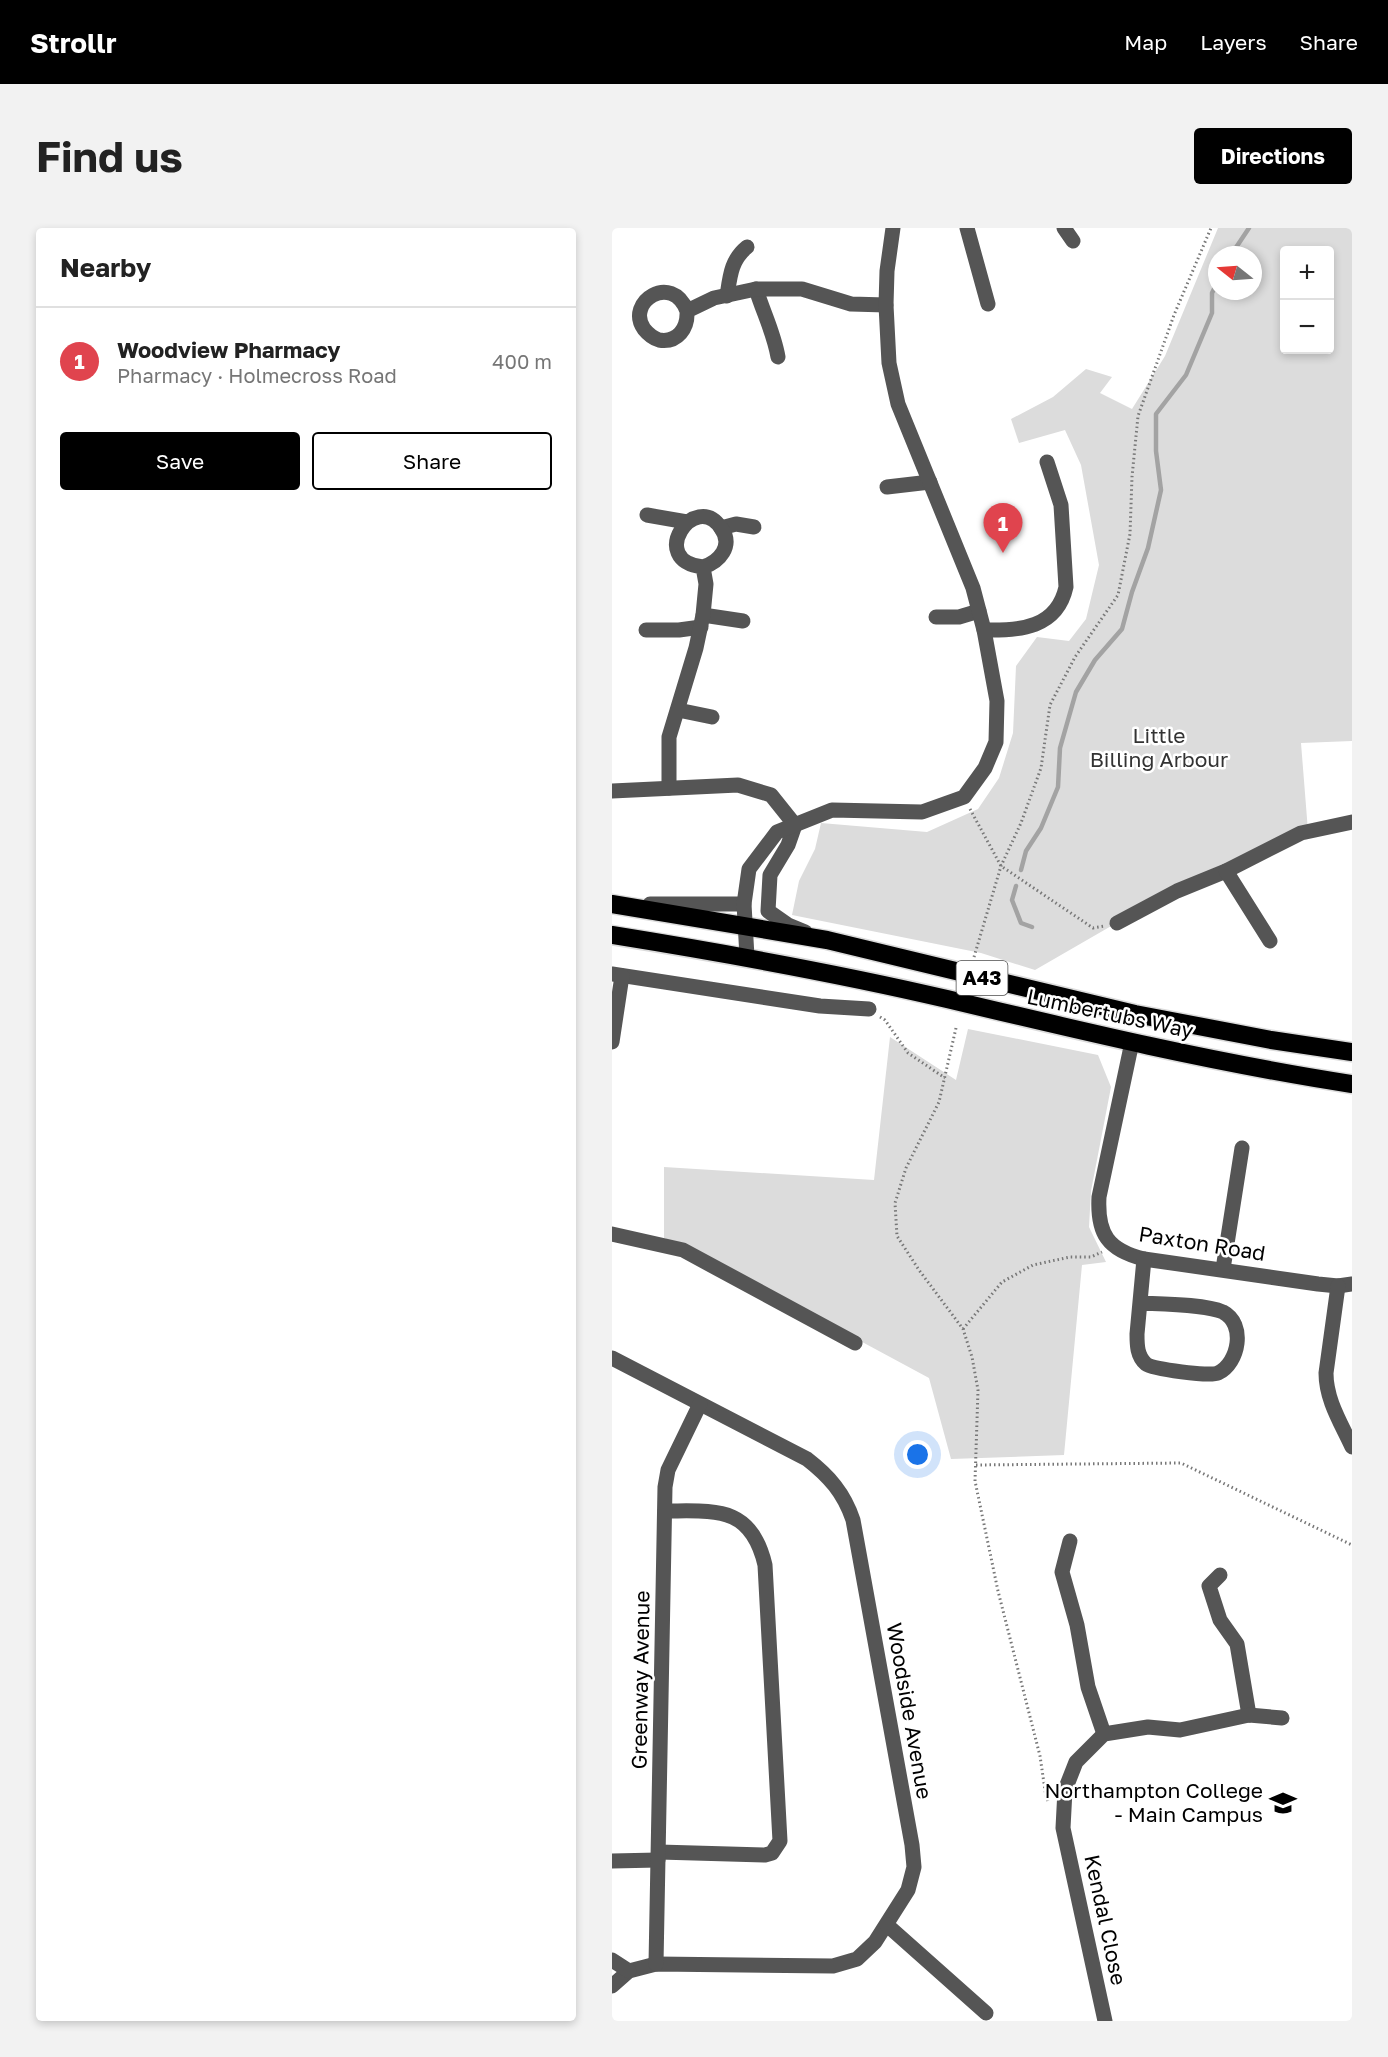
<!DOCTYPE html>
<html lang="en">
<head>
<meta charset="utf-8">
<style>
	:root { --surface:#fff; --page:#f2f2f2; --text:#222; --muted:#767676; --line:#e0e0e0; --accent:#000 }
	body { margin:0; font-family:"Golos Text",sans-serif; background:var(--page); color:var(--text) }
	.controls { position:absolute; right:18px; top:18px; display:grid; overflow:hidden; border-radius:6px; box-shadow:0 3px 9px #0003 }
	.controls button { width:54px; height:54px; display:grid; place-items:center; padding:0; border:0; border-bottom:2px solid var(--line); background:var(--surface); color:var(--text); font:30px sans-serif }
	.compass { position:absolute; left:596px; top:18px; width:54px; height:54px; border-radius:50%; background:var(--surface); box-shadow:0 3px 9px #0003; rotate:287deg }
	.you { position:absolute; left:306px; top:1227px; width:21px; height:21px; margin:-15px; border:4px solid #fff; border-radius:50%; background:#1a73e8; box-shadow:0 0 0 9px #1a73e833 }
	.badge { display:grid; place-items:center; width:39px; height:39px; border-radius:50%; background:var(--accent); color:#fff; font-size:20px; font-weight:700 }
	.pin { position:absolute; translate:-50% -50px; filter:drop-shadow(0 2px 3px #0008) }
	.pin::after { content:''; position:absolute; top:32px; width:21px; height:18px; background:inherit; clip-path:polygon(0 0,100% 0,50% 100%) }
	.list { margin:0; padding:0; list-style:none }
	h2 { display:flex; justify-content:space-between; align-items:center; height:78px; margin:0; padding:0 24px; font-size:26px }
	h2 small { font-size:20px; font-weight:400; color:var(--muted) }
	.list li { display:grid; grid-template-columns:39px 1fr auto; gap:18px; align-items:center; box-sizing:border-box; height:108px; padding:0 24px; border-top:2px solid var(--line) }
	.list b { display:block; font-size:22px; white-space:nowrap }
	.list p { margin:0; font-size:20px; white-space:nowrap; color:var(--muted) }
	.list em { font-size:20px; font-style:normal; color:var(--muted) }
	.actions { display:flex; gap:12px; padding:18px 24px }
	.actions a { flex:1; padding:14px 0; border:2px solid var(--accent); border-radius:6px; text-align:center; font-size:21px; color:var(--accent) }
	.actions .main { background:var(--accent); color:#fff }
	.map { position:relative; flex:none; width:740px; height:1793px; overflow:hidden; border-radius:6px }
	header { display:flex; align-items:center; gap:36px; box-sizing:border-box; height:84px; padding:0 30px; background:var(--accent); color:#fff }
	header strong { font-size:28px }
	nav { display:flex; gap:33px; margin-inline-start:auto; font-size:21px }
	.intro { display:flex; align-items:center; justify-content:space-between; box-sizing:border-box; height:144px; padding:0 36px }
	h1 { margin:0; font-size:42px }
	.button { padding:15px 27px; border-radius:6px; background:var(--accent); color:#fff; font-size:21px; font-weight:700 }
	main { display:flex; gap:36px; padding:0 36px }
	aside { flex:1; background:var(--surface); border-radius:6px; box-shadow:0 3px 9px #0003 }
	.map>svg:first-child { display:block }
</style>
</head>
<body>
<header>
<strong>Strollr</strong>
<nav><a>Map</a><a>Layers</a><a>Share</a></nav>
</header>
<div class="intro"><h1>Find us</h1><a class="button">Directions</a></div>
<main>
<aside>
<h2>Nearby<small></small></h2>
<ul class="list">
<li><span class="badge" style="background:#e0444e">1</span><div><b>Woodview Pharmacy</b><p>Pharmacy · Holmecross Road</p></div><em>400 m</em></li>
</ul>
<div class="actions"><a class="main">Save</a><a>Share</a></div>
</aside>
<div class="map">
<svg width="740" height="1793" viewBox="0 0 740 1793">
	<rect width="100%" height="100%" fill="#fff"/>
	<g fill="#dcdcdc" fill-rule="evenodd">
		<path d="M606,0H740V513L689,515L696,603L546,671L423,742L369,725L180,687L187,653L203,621L209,595L315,604L366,581L387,550L401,505L404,438L425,409L457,413L474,391L487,337L469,237L453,202L407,215L399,191L441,169L474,141L500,149L488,165L520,181L553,128ZM672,22H718V122H672ZM605,27H641V63H605Z"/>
		<path d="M356,801L486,827L499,859L479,963L477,999L494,1034L470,1037L452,1227L339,1231L317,1150L72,1018L52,1010V939L262,952L278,809L344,852Z"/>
	</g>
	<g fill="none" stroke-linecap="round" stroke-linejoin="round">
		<g stroke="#a3a3a3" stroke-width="4.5">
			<path d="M619,27L637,0"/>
			<path d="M409,642L414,623L429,600L446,559L448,520L464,464L483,432L510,401L520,364L536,320L549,262L544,223V186L574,147L600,85V65L605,55"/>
			<path d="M404,658L400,672L409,695L420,699"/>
		</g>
		<defs>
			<g id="highway">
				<path d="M0,676L215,712L523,786L659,812L740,824"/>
				<path d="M0,707C112,725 224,745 335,771C469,803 603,835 740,856"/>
			</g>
		</defs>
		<use href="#highway" stroke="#dbdbdb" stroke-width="21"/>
		<g stroke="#777" stroke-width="3" stroke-dasharray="1.5 3" stroke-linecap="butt">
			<path d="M358,581L389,638L481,700L493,698"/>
			<path d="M362,729L389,638L409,595L429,540L438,477L463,429L506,367L518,306L520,249L526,188L562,87L599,0"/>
			<path d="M268,789L273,792L296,825L333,850"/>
			<path d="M344,800L327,874L294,940L283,975L285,1008L307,1042L351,1101L360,1129L366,1162L363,1253L386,1363L428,1528L434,1569L437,1575"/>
			<path d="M351,1101L390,1054L421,1037L458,1029H479L490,1024"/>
			<path d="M364,1237L569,1235L740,1317"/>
		</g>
		<g stroke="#555" stroke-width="15">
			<path d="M355,0L376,76"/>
			<path d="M452,0L461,13"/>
			<path d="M144,61C151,84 162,105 166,129"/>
			<path d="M115,68C118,48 119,32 135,19"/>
			<path d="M75,83C60,44 13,74 32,101C36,106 41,110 47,112C66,115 76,100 75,83L102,70L144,61H190L239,76L274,77"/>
			<path d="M275,259L318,254"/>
			<path d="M35,287L75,294"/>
			<path d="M109,300L124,296L142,299"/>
			<path d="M91,387L131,393"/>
			<path d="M324,389H347L367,383"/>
			<path d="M34,402H67L89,399"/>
			<path d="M372,402C408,403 445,400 454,359L449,277L435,234"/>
			<path d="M66,482L100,489"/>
			<path d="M57,560V509L84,420L91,387L94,356L91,339C34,333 83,261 109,300C122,318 107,334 91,339"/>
			<path d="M0,563L126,557L159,567L183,597"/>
			<path d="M183,597L176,617L158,647L156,683L176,697L193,704"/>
			<path d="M38,676H132"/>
			<path d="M505,695L565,663L614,643"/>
			<path d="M658,713L614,643L689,605L740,594"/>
			<path d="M135,729L132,676L137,641L165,604L220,582L310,584L352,569L373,540L384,514L385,473L372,402L361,360L286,176L277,135L274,77L275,43L281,0"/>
			<path d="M0,746L208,778L257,781"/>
			<path d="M0,814L10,748"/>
			<path d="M520,814L487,969C485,1006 496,1022 532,1031L706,1056L726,1058L740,1056"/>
			<path d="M0,1006L71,1022L243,1115"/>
			<path d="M611,1041L630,920"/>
			<path d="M726,1058L714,1145C714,1172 729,1195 740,1219"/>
			<path d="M528,1075C549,1076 593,1076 611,1084C634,1096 627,1135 606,1145C598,1149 541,1141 534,1136C525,1128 525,1117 525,1106L532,1031"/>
			<path d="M0,1130L195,1231C217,1248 232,1265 241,1292L300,1617L302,1639L296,1662L263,1714L245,1731L221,1738L44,1736L17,1743L0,1758"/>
			<path d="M458,1313L450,1344L465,1397L476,1459L492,1506"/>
			<path d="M608,1347L597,1358L608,1392L625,1416L637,1487"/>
			<path d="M47,1624L153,1627L160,1625L168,1613L153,1337C139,1277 103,1283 53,1283"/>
			<path d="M0,1633L46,1632"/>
			<path d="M275,1697L374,1785"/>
			<path d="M0,1732L17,1743"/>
			<path d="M44,1736L53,1259L56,1242L88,1176"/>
			<path d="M493,1793L451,1600L453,1562L464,1534L492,1506L536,1499L568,1502L637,1487L670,1490"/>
		</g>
		<use href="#highway" stroke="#000" stroke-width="18"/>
	</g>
	<defs>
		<symbol id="university-bare" viewBox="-9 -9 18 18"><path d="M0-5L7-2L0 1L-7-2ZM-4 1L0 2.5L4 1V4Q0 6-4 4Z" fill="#000" stroke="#fff" stroke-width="2.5" paint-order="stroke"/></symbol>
	</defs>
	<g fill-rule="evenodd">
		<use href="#university-bare" x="652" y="1556" width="38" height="38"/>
	</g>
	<g text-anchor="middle" stroke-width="5" stroke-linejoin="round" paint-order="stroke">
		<rect fill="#fff" stroke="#4c4c4c" stroke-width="1.5" x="344.5" y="733" width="51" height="34" rx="4.5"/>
		<g font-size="20" font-weight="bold" fill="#000">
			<text x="370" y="757">A43</text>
		</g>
		<g font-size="21" fill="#333" stroke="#fff">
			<text x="547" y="515">Little<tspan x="547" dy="24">Billing Arbour</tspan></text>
		</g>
		<g font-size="21" fill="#000" stroke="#fff">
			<text transform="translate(498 786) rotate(12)" y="7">Lumbertubs Way</text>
			<text transform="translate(590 1016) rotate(9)" y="7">Paxton Road</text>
			<text transform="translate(29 1452) rotate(-89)" y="7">Greenway Avenue</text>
			<text transform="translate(297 1483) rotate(80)" y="7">Woodside Avenue</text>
			<text transform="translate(493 1692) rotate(78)" y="7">Kendal Close</text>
		</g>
		<g font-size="21" fill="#000" stroke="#fff" text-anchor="end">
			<text x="651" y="1570">Northampton College<tspan x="651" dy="24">- Main Campus</tspan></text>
		</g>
	</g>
</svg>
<div class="controls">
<button>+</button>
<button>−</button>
</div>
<svg class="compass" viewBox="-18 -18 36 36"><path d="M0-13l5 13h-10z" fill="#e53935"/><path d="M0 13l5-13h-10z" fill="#767676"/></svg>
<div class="you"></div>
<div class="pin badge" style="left:391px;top:325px;background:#e0444e">1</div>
</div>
</main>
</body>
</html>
